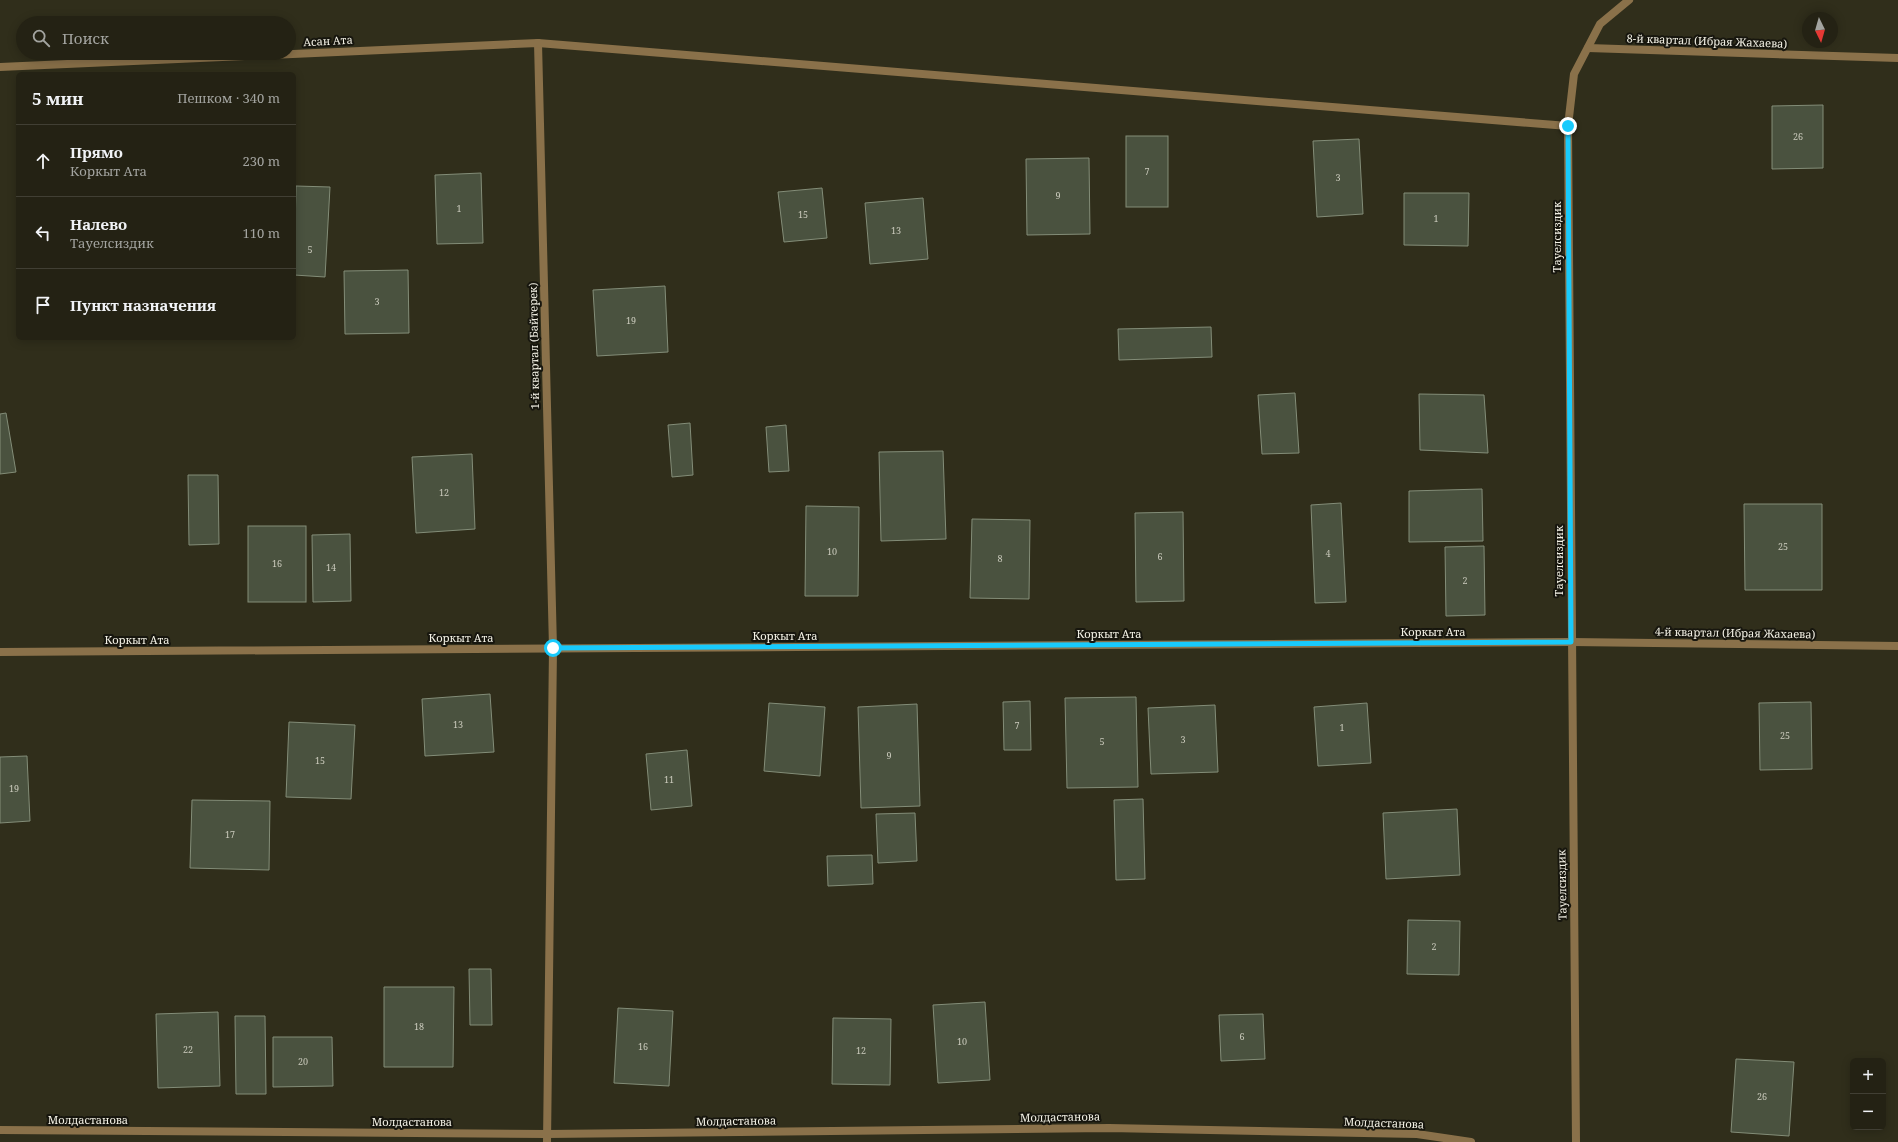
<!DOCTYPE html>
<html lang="ru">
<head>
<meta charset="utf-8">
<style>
	:root { --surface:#242214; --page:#2c2a1d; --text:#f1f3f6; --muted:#a3a4a0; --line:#413f34 }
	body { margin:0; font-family:"Noto Serif",serif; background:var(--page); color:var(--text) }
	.controls { position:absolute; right:12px; bottom:12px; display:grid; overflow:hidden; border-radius:6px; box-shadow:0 2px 10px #0003 }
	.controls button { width:36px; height:36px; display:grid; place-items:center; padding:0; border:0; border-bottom:1px solid var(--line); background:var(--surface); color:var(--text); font:20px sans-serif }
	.compass { position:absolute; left:1802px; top:12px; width:36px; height:36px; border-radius:50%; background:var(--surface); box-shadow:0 2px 10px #0003; rotate:175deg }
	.stop { position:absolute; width:12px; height:12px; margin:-9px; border:3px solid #18cafc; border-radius:50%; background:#fff }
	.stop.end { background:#18cafc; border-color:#fff; box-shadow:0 1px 4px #0008 }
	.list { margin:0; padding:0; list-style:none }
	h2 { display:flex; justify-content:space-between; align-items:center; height:52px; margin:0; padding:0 16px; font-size:17px }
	h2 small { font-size:13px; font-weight:400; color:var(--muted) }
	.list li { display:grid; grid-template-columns:26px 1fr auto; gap:12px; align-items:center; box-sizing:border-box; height:72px; padding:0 16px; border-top:1px solid var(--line) }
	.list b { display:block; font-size:15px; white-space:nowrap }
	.list p { margin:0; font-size:13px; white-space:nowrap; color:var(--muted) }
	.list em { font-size:13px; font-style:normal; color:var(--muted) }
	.icon { flex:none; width:22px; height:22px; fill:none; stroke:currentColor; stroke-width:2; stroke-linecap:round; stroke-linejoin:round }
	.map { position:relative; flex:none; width:1898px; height:1142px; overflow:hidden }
	.search { position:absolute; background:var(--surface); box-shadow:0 2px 10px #0003; left:16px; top:16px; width:280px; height:44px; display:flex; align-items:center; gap:10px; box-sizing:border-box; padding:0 14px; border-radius:22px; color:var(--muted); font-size:15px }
	.panel { position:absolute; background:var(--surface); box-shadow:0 2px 10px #0003; left:16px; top:72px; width:280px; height:268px; border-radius:6px }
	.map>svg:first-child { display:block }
</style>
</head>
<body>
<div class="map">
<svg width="1898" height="1142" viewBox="0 0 1898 1142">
	<rect width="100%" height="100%" fill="#302e1b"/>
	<g fill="#4a523f" stroke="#838d78">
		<path d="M1823,105V168L1772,169V106Z"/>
		<rect x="1126" y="136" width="42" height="71"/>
		<path d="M1359,139L1363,214L1317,217L1313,141Z"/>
		<path d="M1089,158L1090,234L1027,235L1026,159Z"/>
		<path d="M481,173L483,243L437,244L435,175Z"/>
		<path d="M296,186L330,187L325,277L294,275Z"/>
		<path d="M822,188L827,238L784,242L778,192Z"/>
		<path d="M1404,193H1469L1468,246L1404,245Z"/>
		<path d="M923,198L928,259L870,264L865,203Z"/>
		<path d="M408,270L409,333L345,334L344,271Z"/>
		<path d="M665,286L668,352L597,356L593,290Z"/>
		<path d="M1211,327L1212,357L1119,360L1118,329Z"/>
		<path d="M1295,393L1299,453L1262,454L1258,395Z"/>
		<path d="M1419,394L1484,395L1488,453L1420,450Z"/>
		<path d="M6,413L16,472L0,474V414Z"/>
		<path d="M690,423L693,475L672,477L668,425Z"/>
		<path d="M786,425L789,471L769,472L766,427Z"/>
		<path d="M943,451L946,539L881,541L879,452Z"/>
		<path d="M472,454L475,529L416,533L412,457Z"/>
		<path d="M188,475H218L219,544L189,545Z"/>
		<path d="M1482,489L1483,541L1409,542V491Z"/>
		<path d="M1341,503L1346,602L1315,603L1311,505Z"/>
		<path d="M1744,504H1822V590H1745Z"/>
		<path d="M806,506L859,507L858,596H805Z"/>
		<path d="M1183,512L1184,601L1136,602L1135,513Z"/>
		<path d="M972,519L1030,520L1029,599L970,598Z"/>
		<rect x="248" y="526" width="58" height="76"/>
		<path d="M350,534L351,601L313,602L312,535Z"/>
		<path d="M1484,546L1485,615L1446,616L1445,547Z"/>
		<path d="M490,694L494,752L425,756L422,699Z"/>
		<path d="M1136,697L1138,787L1067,788L1065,698Z"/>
		<path d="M1030,701L1031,750H1004L1003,702Z"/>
		<path d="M1811,702L1812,769L1760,770L1759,703Z"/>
		<path d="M769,703L825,707L820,776L764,771Z"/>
		<path d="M1367,703L1371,763L1318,766L1314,707Z"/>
		<path d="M917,704L920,806L861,808L858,707Z"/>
		<path d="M1215,705L1218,772L1151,774L1148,708Z"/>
		<path d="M289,722L355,725L351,799L286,797Z"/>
		<path d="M687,750L692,806L651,810L646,754Z"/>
		<path d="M27,756L30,821L0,823V757Z"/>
		<path d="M1143,799L1145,879L1116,880L1114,800Z"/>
		<path d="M192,800L270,801L269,870L190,868Z"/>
		<path d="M1457,809L1460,875L1386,879L1383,813Z"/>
		<path d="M915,813L917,861L878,863L876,814Z"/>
		<path d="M872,855L873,884L828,886L827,856Z"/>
		<path d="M1408,920L1460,921L1459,975L1407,974Z"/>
		<path d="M469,969H491L492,1025H470Z"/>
		<path d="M384,987H454L453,1067H384Z"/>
		<path d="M985,1002L990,1080L938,1083L933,1005Z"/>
		<path d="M618,1008L673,1011L669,1086L614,1083Z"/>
		<path d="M218,1012L220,1086L158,1088L156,1014Z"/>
		<path d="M1263,1014L1265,1059L1221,1061L1219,1015Z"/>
		<path d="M235,1016H265L266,1094H236Z"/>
		<path d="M833,1018L891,1019L890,1085L832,1084Z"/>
		<path d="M273,1037H332L333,1086L273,1087Z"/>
		<path d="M1736,1059L1794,1062L1789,1136L1731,1132Z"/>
	</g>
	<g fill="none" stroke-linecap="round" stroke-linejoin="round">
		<g stroke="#8a714a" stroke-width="8">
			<path d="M538,43L553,648L547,1142"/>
			<path d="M1588,48L1898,58"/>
			<path d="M0,67L538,43L1568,126"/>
			<path d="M0,652L1571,642L1898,646"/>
			<path d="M0,1130L547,1134L1109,1128L1417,1134L1471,1142"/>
			<path d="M1576,1142L1568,126L1574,74L1600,24L1629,0"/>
		</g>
	</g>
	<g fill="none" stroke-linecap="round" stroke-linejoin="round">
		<path stroke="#18cafc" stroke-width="5" d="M553,648L1571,642L1568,126"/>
	</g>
	<g text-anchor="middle" stroke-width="4" stroke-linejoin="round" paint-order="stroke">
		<g font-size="9" fill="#cacabc">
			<text x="1798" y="140">26</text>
			<text x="1147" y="175">7</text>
			<text x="1338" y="181">3</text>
			<text x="1058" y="199">9</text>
			<text x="459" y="212">1</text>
			<text x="803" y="218">15</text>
			<text x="1436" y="222">1</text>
			<text x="896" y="234">13</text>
			<text x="310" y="253">5</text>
			<text x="377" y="305">3</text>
			<text x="631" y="324">19</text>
			<text x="444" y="496">12</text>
			<text x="1783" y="550">25</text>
			<text x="832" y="555">10</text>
			<text x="1328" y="557">4</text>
			<text x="1160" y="560">6</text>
			<text x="1000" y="562">8</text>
			<text x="277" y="567">16</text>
			<text x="331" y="571">14</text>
			<text x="1465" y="584">2</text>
			<text x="458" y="728">13</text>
			<text x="1017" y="729">7</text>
			<text x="1342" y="731">1</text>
			<text x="1785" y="739">25</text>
			<text x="1183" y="743">3</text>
			<text x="1102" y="745">5</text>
			<text x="889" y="759">9</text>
			<text x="320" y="764">15</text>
			<text x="669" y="783">11</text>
			<text x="14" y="792">19</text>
			<text x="230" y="838">17</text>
			<text x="1434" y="950">2</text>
			<text x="419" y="1030">18</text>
			<text x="1242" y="1040">6</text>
			<text x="962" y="1045">10</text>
			<text x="643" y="1050">16</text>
			<text x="188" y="1053">22</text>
			<text x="861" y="1054">12</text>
			<text x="303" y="1065">20</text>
			<text x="1762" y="1100">26</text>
		</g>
		<g font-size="11" fill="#f4f2e6" stroke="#17160e">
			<text transform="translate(328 41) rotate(-3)" y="4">Асан Ата</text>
			<text transform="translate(1707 41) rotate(2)" y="4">8-й квартал (Ибрая Жахаева)</text>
			<text transform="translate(1557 237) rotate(-90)" y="4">Тауелсиздик</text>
			<text transform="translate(534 346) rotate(-91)" y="4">1-й квартал (Байтерек)</text>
			<text transform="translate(1559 561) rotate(-90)" y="4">Тауелсиздик</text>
			<text x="1433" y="636">Коркыт Ата</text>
			<text transform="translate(1735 633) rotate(1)" y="4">4-й квартал (Ибрая Жахаева)</text>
			<text x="1109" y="638">Коркыт Ата</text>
			<text x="785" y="640">Коркыт Ата</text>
			<text x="461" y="642">Коркыт Ата</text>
			<text x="137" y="644">Коркыт Ата</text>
			<text transform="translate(1562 885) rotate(-91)" y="4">Тауелсиздик</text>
			<text transform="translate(1060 1117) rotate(-1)" y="4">Молдастанова</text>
			<text x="88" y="1124">Молдастанова</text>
			<text transform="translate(736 1121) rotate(-1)" y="4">Молдастанова</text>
			<text x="412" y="1126">Молдастанова</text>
			<text transform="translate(1384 1123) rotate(2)" y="4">Молдастанова</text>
		</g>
	</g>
</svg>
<div class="controls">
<button>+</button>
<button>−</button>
</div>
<svg class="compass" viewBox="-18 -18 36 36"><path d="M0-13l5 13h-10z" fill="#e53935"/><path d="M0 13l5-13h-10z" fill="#a3a4a0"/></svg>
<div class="stop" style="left:553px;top:648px"></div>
<div class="stop end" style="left:1568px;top:126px"></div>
<div class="search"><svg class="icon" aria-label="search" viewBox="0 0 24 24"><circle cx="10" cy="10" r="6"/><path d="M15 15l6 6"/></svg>Поиск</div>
<section class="panel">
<h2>5 мин<small>Пешком · 340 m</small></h2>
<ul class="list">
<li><svg class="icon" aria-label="ahead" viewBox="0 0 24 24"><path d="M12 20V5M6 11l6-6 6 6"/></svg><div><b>Прямо</b><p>Коркыт Ата</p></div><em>230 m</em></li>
<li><svg class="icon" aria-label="left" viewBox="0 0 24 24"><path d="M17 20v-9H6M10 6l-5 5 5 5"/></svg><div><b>Налево</b><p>Тауелсиздик</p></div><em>110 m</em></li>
<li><svg class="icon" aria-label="arrive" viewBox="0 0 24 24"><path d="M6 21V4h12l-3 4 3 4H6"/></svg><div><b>Пункт назначения</b></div></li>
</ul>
</section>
</div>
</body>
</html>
